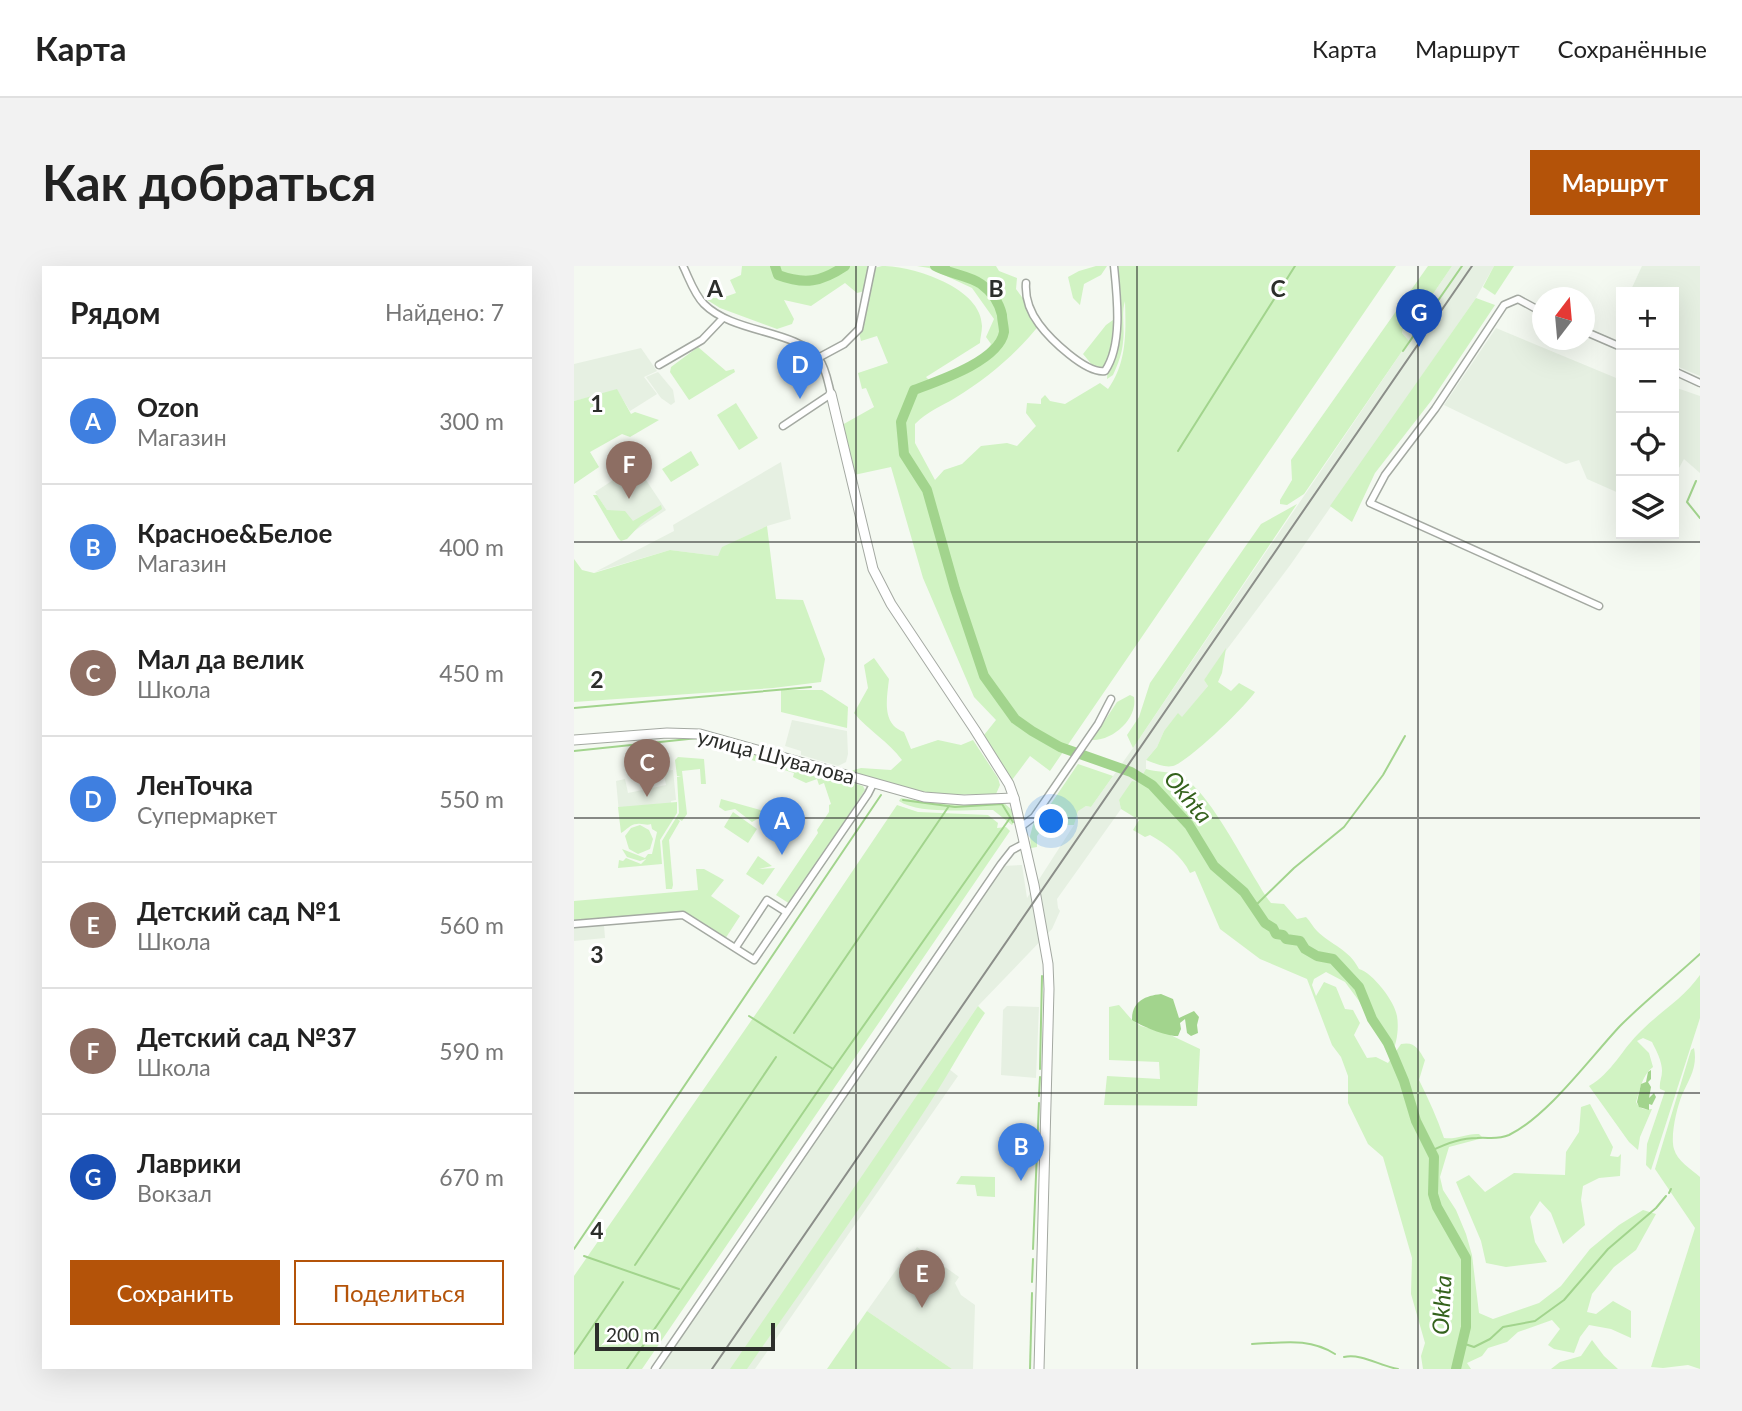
<!DOCTYPE html>
<html lang="ru">
<head>
<meta charset="utf-8">
<style>
	:root { --surface:#fff; --page:#f2f2f2; --text:#222; --muted:#767676; --line:#e0e0e0; --accent:#b45309 }
	body { margin:0; font-family:Lato,sans-serif; background:var(--page); color:var(--text) }
	.controls { position:absolute; right:21px; top:21px; display:grid; overflow:hidden; border-radius:0px; box-shadow:0 7px 28px #0002 }
	.controls button { width:63px; height:63px; display:grid; place-items:center; padding:0; border:0; border-bottom:2px solid var(--line); background:var(--surface); color:var(--text); font:35px sans-serif }
	.compass { position:absolute; left:958px; top:21px; width:63px; height:63px; border-radius:50%; background:var(--surface); box-shadow:0 7px 28px #0002; rotate:16deg }
	.scale { position:absolute; left:21px; bottom:18px; width:180px; box-sizing:border-box; padding-left:7px; border:4px solid #2c2e2b; border-top:0; font-size:19px; line-height:24px; white-space:nowrap; color:#2c2e2b; -webkit-text-stroke:5px #fff; paint-order:stroke }
	.you { position:absolute; left:478px; top:556px; width:24px; height:24px; margin:-18px; border:5px solid #fff; border-radius:50%; background:#1a73e8; box-shadow:0 0 0 10px #1a73e833 }
	.badge { display:grid; place-items:center; width:46px; height:46px; border-radius:50%; background:var(--accent); color:#fff; font-size:23px; font-weight:700 }
	.pin { position:absolute; translate:-50% -58px; filter:drop-shadow(0 2px 4px #0008) }
	.pin::after { content:''; position:absolute; top:37px; width:24px; height:21px; background:inherit; clip-path:polygon(0 0,100% 0,50% 100%) }
	.list { margin:0; padding:0; list-style:none }
	h2 { display:flex; justify-content:space-between; align-items:center; height:91px; margin:0; padding:0 28px; font-size:30px }
	h2 small { font-size:23px; font-weight:400; color:var(--muted) }
	.list li { display:grid; grid-template-columns:46px 1fr auto; gap:21px; align-items:center; box-sizing:border-box; height:126px; padding:0 28px; border-top:2px solid var(--line) }
	.list b { display:block; font-size:26px; white-space:nowrap }
	.list p { margin:0; font-size:23px; white-space:nowrap; color:var(--muted) }
	.list em { font-size:23px; font-style:normal; color:var(--muted) }
	.actions { display:flex; gap:14px; padding:21px 28px }
	.actions a { flex:1; padding:16px 0; border:2px solid var(--accent); border-radius:0px; text-align:center; font-size:24px; color:var(--accent) }
	.actions .main { background:var(--accent); color:#fff }
	.icon { flex:none; width:38px; height:38px; fill:none; stroke:currentColor; stroke-width:2; stroke-linecap:round; stroke-linejoin:round }
	.map { position:relative; flex:none; width:1126px; height:1103px; overflow:hidden; border-radius:0px }
	header { display:flex; align-items:center; gap:42px; box-sizing:border-box; height:98px; padding:0 35px; background:var(--surface); border-bottom:2px solid var(--line) }
	header strong { font-size:33px }
	nav { display:flex; gap:38px; margin-inline-start:auto; font-size:24px }
	.intro { display:flex; align-items:center; justify-content:space-between; box-sizing:border-box; height:168px; padding:0 42px }
	h1 { margin:0; font-size:49px }
	.button { padding:18px 32px; border-radius:0px; background:var(--accent); color:#fff; font-size:24px; font-weight:700 }
	main { display:flex; gap:42px; padding:0 42px }
	aside { flex:1; background:var(--surface); border-radius:0px; box-shadow:0 7px 28px #0002 }
	.map>svg:first-child { display:block }
</style>
</head>
<body>
<header>
<strong>Карта</strong>
<nav><a>Карта</a><a>Маршрут</a><a>Сохранённые</a></nav>
</header>
<div class="intro"><h1>Как добраться</h1><a class="button">Маршрут</a></div>
<main>
<aside>
<h2>Рядом<small>Найдено: 7</small></h2>
<ul class="list">
<li><span class="badge" style="background:#3f7fe0">A</span><div><b>Ozon</b><p>Магазин</p></div><em>300 m</em></li>
<li><span class="badge" style="background:#3f7fe0">B</span><div><b>Красное&amp;Белое</b><p>Магазин</p></div><em>400 m</em></li>
<li><span class="badge" style="background:#8d6e63">C</span><div><b>Мал да велик</b><p>Школа</p></div><em>450 m</em></li>
<li><span class="badge" style="background:#3f7fe0">D</span><div><b>ЛенТочка</b><p>Супермаркет</p></div><em>550 m</em></li>
<li><span class="badge" style="background:#8d6e63">E</span><div><b>Детский сад №1</b><p>Школа</p></div><em>560 m</em></li>
<li><span class="badge" style="background:#8d6e63">F</span><div><b>Детский сад №37</b><p>Школа</p></div><em>590 m</em></li>
<li><span class="badge" style="background:#1a4fb4">G</span><div><b>Лаврики</b><p>Вокзал</p></div><em>670 m</em></li>
</ul>
<div class="actions"><a class="main">Сохранить</a><a>Поделиться</a></div>
</aside>
<div class="map">
<svg width="1126" height="1103" viewBox="0 0 1126 1103">
	<rect width="100%" height="100%" fill="#f4f9f1"/>
	<g fill="#e6f0e2">
		<path d="M878,0H920L902,32L717,298L630,414L634,420L608,452L604,448L590,465L583,481L572,494V503L564,516L545,534L547,543L483,633L484,642L486,645L478,663L404,740L366,796L384,810L181,1103H86L428,600L448,599L453,632L500,559L504,544L512,540L517,541L559,482L835,75L828,67L830,58L844,50Z"/>
		<path d="M1068,0H1126V110L1100,99V26H1056Z"/>
		<path d="M922,62L1047,114V228L1013,213L1005,194L992,198L870,139Z"/>
		<path d="M67,82L83,105L70,111L83,128L56,145L43,124L0,135V98Z"/>
		<path d="M84,106L99,124L101,136L97,139L87,132L72,111Z"/>
		<path d="M1100,121L1126,130V207L1110,193L1100,211Z"/>
		<path d="M207,196L217,253L193,260L149,281L144,290L96,284L21,306L100,265L99,259Z"/>
		<path d="M62,199L92,244L51,271L21,226Z"/>
		<path d="M218,454L273,465L274,488L272,496L264,500L227,489V485L211,480Z"/>
		<path d="M99,504L102,534L97,535L98,544L46,557L42,515L51,513L54,527L92,519L89,505Z"/>
		<path d="M30,659L31,672L0,675V662Z"/>
		<path d="M433,740L465,741L462,812L427,809L429,744Z"/>
		<path d="M343,981L385,1011L381,1017L387,1029L401,1039L399,1103H378L293,1045L327,997L336,991Z"/>
	</g>
	<g fill="#d1f3c3">
		<path d="M168,0H295L291,25L283,27L271,17L237,40L210,34L220,53L218,58L203,63L146,42L130,32H148L162,27L156,14L167,9Z"/>
		<path d="M308,0C340,0 408,22 408,60C408,66 406,72 406,77L352,111L360,119V117L408,94L417,78L412,71L420,53L398,22L355,2L343,0H422L425,5L443,12L442,23L467,57C442,88 415,111 381,132C366,141 354,145 341,158V177L361,214L370,204L388,198L407,180L433,177L443,180L462,160L452,147L453,137L467,138V133L471,129L476,135L491,138L526,117L534,123C553,97 552,66 551,35C547,48 551,62 549,76C548,88 544,98 539,109L533,113L534,100L523,105L509,88L532,59L546,49L541,0H822L476,505L456,490L438,514L410,469L422,454L400,431L349,312L317,201L280,209L268,159L300,141L292,122L288,123L284,107L314,97L303,70L287,75L285,66L289,60L300,2Z"/>
		<path d="M522,0H533L527,9L510,18L506,39L499,32L494,11L505,5Z"/>
		<path d="M854,0H878L844,50L830,58L828,67L835,75L730,228L713,239L706,238V234L718,214L717,194Z"/>
		<path d="M920,0H940L921,29L909,21Z"/>
		<path d="M902,32L921,39L857,135L801,207L778,256L756,240Z"/>
		<path d="M124,81L152,105L160,103L161,106L115,134L96,106L97,101Z"/>
		<path d="M43,123L57,148L61,146L85,154L56,171L48,168L16,186L25,201L0,218V135Z"/>
		<path d="M162,137L184,172L165,184L143,149Z"/>
		<path d="M117,185L125,199L97,216L88,203Z"/>
		<path d="M19,229H23L33,244L51,245L59,255L87,239L88,243L67,258L53,273L47,275L44,272Z"/>
		<path d="M723,238L559,482L553,469L565,451L576,417L687,258Z"/>
		<path d="M193,260L202,333L229,334L251,393L247,416L199,422L0,436V293L8,304L20,307L96,284L144,290L148,281Z"/>
		<path d="M652,382L648,407L644,416L657,425L665,417L681,426C671,441 614,496 599,500C590,502 580,497 572,494L583,481L590,465L604,447L608,451L634,420L630,414Z"/>
		<path d="M300,392L315,413C313,432 307,458 330,466L337,483L364,474L387,479L399,474L424,512L426,519L422,528L363,529L276,507V505L287,502L317,504L328,494C314,475 295,465 280,447L294,422L290,399Z"/>
		<path d="M207,424H248L274,441L273,462L207,446Z"/>
		<path d="M556,429L560,431C564,453 538,475 518,474L543,436Z"/>
		<path d="M168,484L289,520L291,524L216,638L202,629L244,567L243,564L255,546V539L257,538L250,517L245,519L243,513L232,517L219,511L220,507L161,489Z"/>
		<path d="M104,491L130,493L132,518H127L126,503L108,505L113,548L108,555L103,552L106,555L95,574L99,619L98,623H92L88,575L105,547L103,511L107,510H103L101,494Z"/>
		<path d="M504,498L539,510L517,541L512,540L504,545L500,559H489L485,555L490,546L488,542L485,541L463,570V581L457,582L456,570L460,555L472,545Z"/>
		<path d="M572,503C582,506 594,505 604,509C635,520 675,608 697,637L710,638L723,653L732,651C736,655 739,661 743,665C757,679 775,683 785,703C799,707 821,736 823,750C825,762 823,779 817,788L813,786L785,735L771,716L752,706L740,713L738,719L742,730L750,716L762,721L771,743L779,744L786,757L780,769L793,792L802,791L814,797L827,778C841,775 845,784 851,794L845,814C855,834 863,852 870,872C882,874 893,867 905,868L909,872L875,881L866,911L869,924L882,944L892,968L898,989L905,1047L919,1053L965,1037L987,1020L1016,983L1045,959L1069,944L1082,948L1062,984L1040,1001L1018,1028L1013,1046L1022,1048L1039,1035L1057,1045V1072L1037,1063L1015,1059L1006,1071L1000,1087L980,1083L974,1079L986,1063L978,1054L944,1066L933,1076L914,1082L908,1090L893,1097L897,1103H849L847,1090L851,1077L837,1028L838,992L809,891L794,878L774,837V810L767,791L758,779L733,713L686,693L646,663L621,605L616,607C608,590 592,578 576,569L571,571L559,564L565,554L547,543L545,534L558,515L564,516Z"/>
		<path d="M327,532L359,537L428,535L440,546L443,553L438,559L419,544C394,543 346,549 325,535Z"/>
		<path d="M147,533L194,546H185L193,549L192,551L185,553V552L178,556L161,543L151,545L145,541Z"/>
		<path d="M103,536V547L86,574L88,598L44,602L45,594L49,595L52,592L67,598L72,593L66,595L53,591L48,583L71,592L74,588H78L83,566L78,563L77,558C72,560 69,557 63,558C56,558 53,564 47,567L44,541Z"/>
		<path d="M323,539L344,546L414,549L424,557L423,562L432,561L436,565L68,1103H0V1010L195,729Z"/>
		<path d="M159,546L183,563L174,577L150,561Z"/>
		<path d="M66,559L75,564L79,573L76,583L64,588L55,583L51,570L57,562Z"/>
		<path d="M184,590L198,600L185,603L201,602L189,619L172,608Z"/>
		<path d="M122,603H130L150,614L137,630L166,650L151,673L108,646L0,655V635L124,624Z"/>
		<path d="M1126,709V752L1077,904L1072,899L1073,878L1091,825L1086,823C1085,816 1088,812 1088,805C1088,795 1082,784 1078,776L1069,772L1063,775L1075,787L1079,801C1068,809 1066,824 1062,836C1066,843 1070,844 1078,843L1066,871L1064,884L1055,876L1015,820C1038,807 1048,783 1067,765C1088,744 1108,734 1126,709Z"/>
		<path d="M545,739L558,754L567,760L590,766L626,783L623,840L530,839L533,810L586,813L585,796L535,794V741Z"/>
		<path d="M404,740L411,747C388,782 369,818 346,852C291,937 231,1019 173,1103H156Z"/>
		<path d="M1120,782C1124,801 1115,813 1108,829C1103,841 1096,870 1100,883C1103,895 1117,903 1126,911V1103L1114,1099L1089,1102L1077,1101L1121,962L1081,903L1117,784Z"/>
		<path d="M1016,838L1039,881L1036,890L1044,891L1047,888L1046,910L1025,912L1009,920L1007,934L1011,959L989,978L977,947L966,935L956,951L961,976L973,996L932,1001L912,997L907,975L882,916L895,909L911,926L940,907L991,909L992,886L1005,866L1007,841Z"/>
		<path d="M387,910L421,911V931L403,930L401,919L382,918Z"/>
		<path d="M293,1045L378,1103H253Z"/>
		<path d="M1018,1074L1030,1090L1044,1103H977L986,1096L1007,1090Z"/>
	</g>
	<g fill="#a2d48d">
		<path d="M587,728L599,733L605,752L620,745L625,751L623,759L624,767L617,770L613,767L611,753L606,757L607,763L604,770C594,771 567,760 558,754C558,735 571,730 587,728Z"/>
		<path d="M1077,804V813L1074,816L1077,821L1075,832L1080,827L1082,831L1078,839L1075,838V844L1065,841L1063,836L1067,818L1072,816L1074,806Z"/>
	</g>
	<g fill="none" stroke-linecap="round" stroke-linejoin="round">
		<g stroke="#a2d48d" stroke-width="2">
			<path d="M371,6L375,0"/>
			<path d="M829,85L888,0"/>
			<path d="M604,185L721,0"/>
			<path d="M1122,215L1113,236L1126,252"/>
			<path d="M0,442L237,421"/>
			<path d="M0,485L124,472"/>
			<path d="M196,492L260,513"/>
			<path d="M329,534L381,541L428,538L439,556"/>
			<path d="M681,640L720,602L770,561L809,509L831,470"/>
			<path d="M175,750L259,803"/>
			<path d="M220,767L375,540"/>
			<path d="M466,803L468,710"/>
			<path d="M465,830L466,811"/>
			<path d="M857,885C871,878 888,872 903,872C915,871 923,874 935,869C974,850 1016,792 1046,760C1071,735 1100,712 1126,688"/>
			<path d="M1095,927L1097,923"/>
			<path d="M0,983L307,529"/>
			<path d="M459,983L465,837"/>
			<path d="M10,990L105,1023"/>
			<path d="M61,999L202,791"/>
			<path d="M458,1016L459,993"/>
			<path d="M890,1070L891,1078L900,1081L916,1073L929,1061L961,1055L990,1034L1034,983L1082,942L1092,930"/>
			<path d="M678,1078C708,1077 734,1071 761,1088"/>
			<path d="M0,1088L49,1016"/>
			<path d="M770,1091C787,1087 806,1100 824,1103"/>
			<path d="M53,1103L259,803L436,552"/>
			<path d="M456,1103L458,1027"/>
		</g>
		<g stroke="#a2d48d" stroke-width="10">
			<path d="M201,0L204,9C231,19 247,16 271,0"/>
			<path d="M361,0C375,8 394,9 407,18C418,26 425,36 428,49C428,54 430,61 430,66C425,95 364,115 340,124L327,156L330,188L353,224L381,323L410,410L441,453L458,465L486,481L557,506L578,519L615,559L640,600L670,626L691,657L699,662L702,668L709,669L712,673L726,675L731,683L743,690L759,693L785,721L798,753L814,777L830,815L842,855L860,891L859,928L863,941L892,992V1061L882,1103"/>
		</g>
		<defs>
			<g id="street">
				<path d="M109,0C115,12 120,28 130,38C160,68 221,63 245,93C252,102 254,117 257,128L209,160"/>
				<path d="M452,17C451,31 456,46 465,58C476,73 512,108 531,105C549,79 543,30 540,0"/>
				<path d="M968,46L944,33L930,39L861,143L811,209L796,237L1025,340"/>
				<path d="M1010,65L1047,81"/>
				<path d="M244,92L270,78L285,63L298,0"/>
				<path d="M85,99L128,74L148,53"/>
				<path d="M1100,105L1126,117"/>
				<path d="M448,560L460,551L524,458L537,433"/>
				<path d="M0,658L109,649L180,694L294,528L299,518"/>
				<path d="M162,681L193,634L212,646"/>
				<path d="M81,1103L427,598L438,584L451,577"/>
			</g>
			<g id="secondary">
				<path d="M257,128L299,303L317,338L401,464L435,518L440,532L460,619L474,698L475,723L465,1103"/>
				<path d="M0,474L93,467L126,468L350,531L390,534L440,532"/>
			</g>
		</defs>
		<use href="#street" stroke="#a4a9a2" stroke-width="9"/>
		<use href="#secondary" stroke="#a4a9a2" stroke-width="11"/>
		<use href="#street" stroke="#fff" stroke-width="6"/>
		<use href="#secondary" stroke="#fff" stroke-width="9"/>
		<path stroke="#8b8e89" stroke-width="2" d="M138,1103L898,0"/>
	</g>
	<path fill="none" stroke="#2c2e2b" stroke-width="2" stroke-opacity="0.55" d="M282,0V1103M563,0V1103M844,0V1103M0,276H1126M0,552H1126M0,827H1126"/>
	<g text-anchor="middle" stroke-width="6" stroke-linejoin="round" paint-order="stroke">
		<g font-size="21" fill="#2c2e2b" stroke="#fff">
			<text transform="translate(202 491) rotate(15)" y="7">улица Шувалова</text>
		</g>
		<g font-size="23" font-style="italic" fill="#34621c" stroke="#fff">
			<text transform="translate(614 531) rotate(50)" y="8">Okhta</text>
			<text transform="translate(868 1039) rotate(-87)" y="8">Okhta</text>
		</g>
	</g>
	<g font-size="23" text-anchor="middle" font-weight="bold" fill="#2c2e2b" stroke="#fff" stroke-width="6" stroke-linejoin="round" paint-order="stroke">
		<text x="141" y="31">A</text>
		<text x="422" y="31">B</text>
		<text x="704" y="31">C</text>
		<text x="23" y="146">1</text>
		<text x="23" y="422">2</text>
		<text x="23" y="697">3</text>
		<text x="23" y="973">4</text>
	</g>
</svg>
<div class="controls">
<button>+</button>
<button>−</button>
<button><svg class="icon" aria-label="locate" viewBox="0 0 24 24"><circle cx="12" cy="12" r="6"/><path d="M12 2v4M12 18v4M2 12h4M18 12h4"/></svg></button>
<button><svg class="icon" aria-label="layers" viewBox="0 0 24 24"><path d="M12 4l9 5-9 5-9-5zM3 14l9 5 9-5"/></svg></button>
</div>
<svg class="compass" viewBox="-18 -18 36 36"><path d="M0-13l5 13h-10z" fill="#e53935"/><path d="M0 13l5-13h-10z" fill="#767676"/></svg>
<div class="scale">200 m</div>
<div class="you"></div>
<div class="pin badge" style="left:208px;top:589px;background:#3f7fe0">A</div>
<div class="pin badge" style="left:447px;top:915px;background:#3f7fe0">B</div>
<div class="pin badge" style="left:73px;top:531px;background:#8d6e63">C</div>
<div class="pin badge" style="left:226px;top:133px;background:#3f7fe0">D</div>
<div class="pin badge" style="left:348px;top:1042px;background:#8d6e63">E</div>
<div class="pin badge" style="left:55px;top:233px;background:#8d6e63">F</div>
<div class="pin badge" style="left:845px;top:81px;background:#1a4fb4">G</div>
</div>
</main>
</body>
</html>
